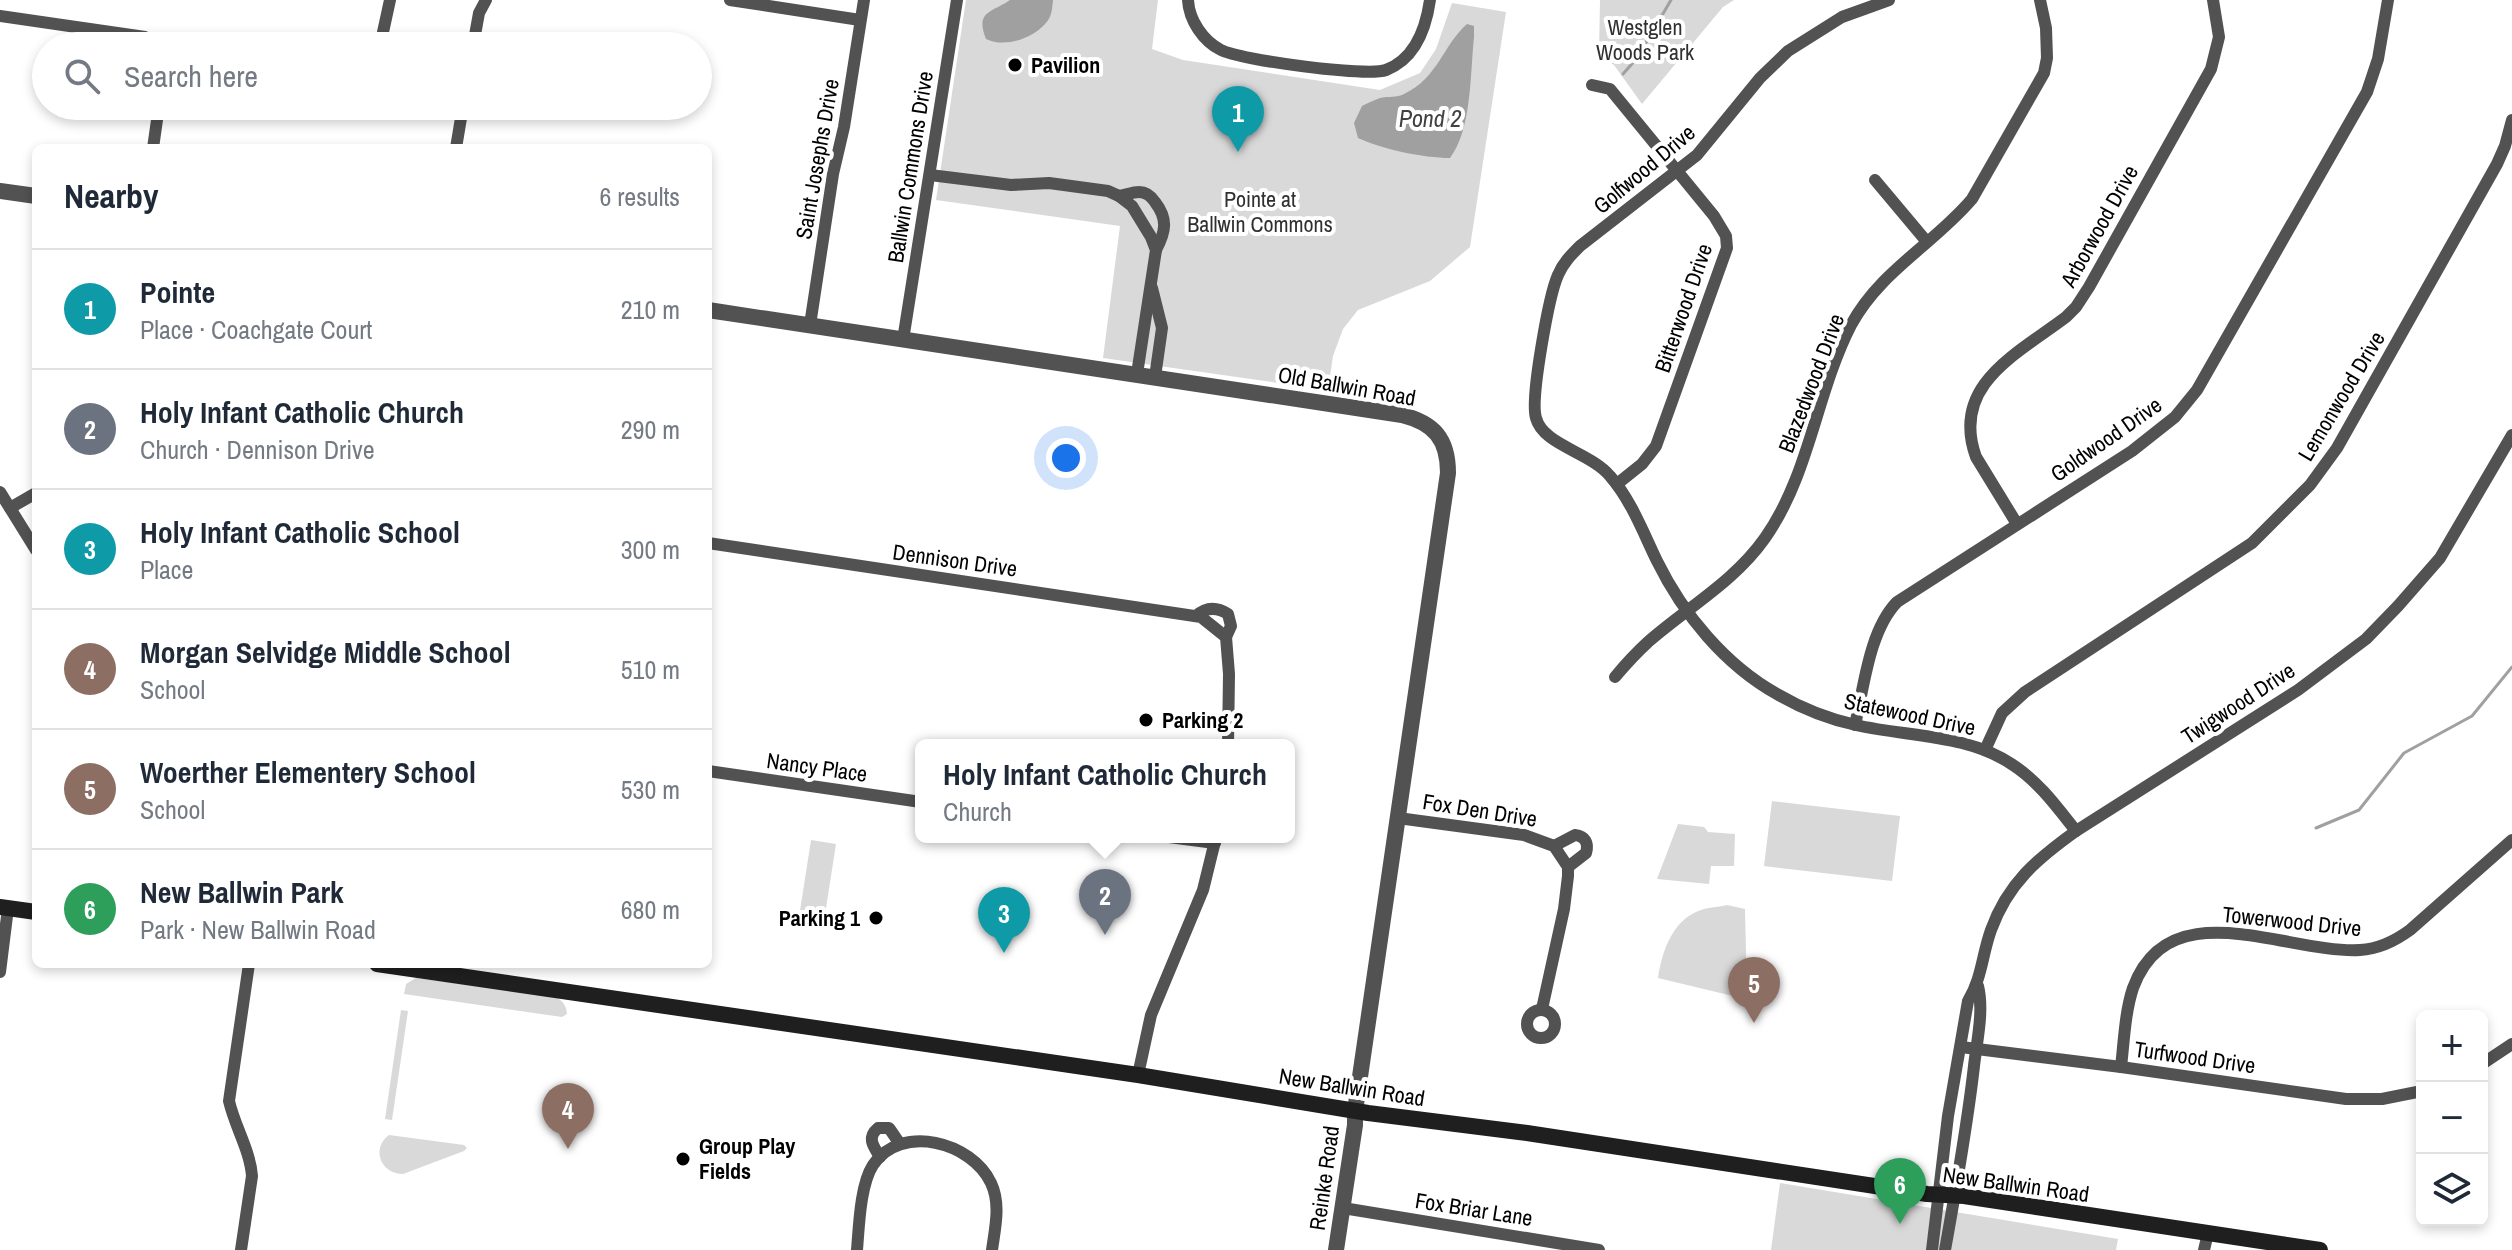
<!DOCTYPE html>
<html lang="en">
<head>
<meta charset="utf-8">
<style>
	:root { --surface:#fff; --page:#f6f6f7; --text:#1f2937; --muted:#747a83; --line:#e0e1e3; --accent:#000 }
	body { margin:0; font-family:"Archivo Narrow",sans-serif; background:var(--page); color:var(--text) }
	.controls { position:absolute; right:24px; bottom:24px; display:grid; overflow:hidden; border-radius:12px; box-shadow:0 4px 12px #0003 }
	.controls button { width:72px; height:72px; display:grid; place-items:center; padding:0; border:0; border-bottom:2px solid var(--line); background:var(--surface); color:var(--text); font:40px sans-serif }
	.you { position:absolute; left:1066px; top:458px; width:28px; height:28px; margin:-20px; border:6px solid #fff; border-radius:50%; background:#1a73e8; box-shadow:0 0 0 12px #1a73e833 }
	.badge { display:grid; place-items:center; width:52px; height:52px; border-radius:50%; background:var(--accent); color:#fff; font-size:26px; font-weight:700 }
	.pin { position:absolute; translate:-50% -66px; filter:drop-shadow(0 2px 4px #0008) }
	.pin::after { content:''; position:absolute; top:42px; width:28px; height:24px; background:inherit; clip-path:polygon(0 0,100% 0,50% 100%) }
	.popup { position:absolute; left:915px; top:739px; width:380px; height:104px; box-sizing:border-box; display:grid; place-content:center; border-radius:12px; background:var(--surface); filter:drop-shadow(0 2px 6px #0005); font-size:26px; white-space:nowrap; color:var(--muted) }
	.popup b { font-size:30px; color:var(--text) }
	.popup::after { content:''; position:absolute; left:50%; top:100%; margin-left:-16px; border:16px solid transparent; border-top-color:var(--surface) }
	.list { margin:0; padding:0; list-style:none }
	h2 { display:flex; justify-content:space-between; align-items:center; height:104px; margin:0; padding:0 32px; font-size:34px }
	h2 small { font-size:26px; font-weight:400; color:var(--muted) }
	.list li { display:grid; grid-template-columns:52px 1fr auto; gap:24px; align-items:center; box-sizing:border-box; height:120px; padding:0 32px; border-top:2px solid var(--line) }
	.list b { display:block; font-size:30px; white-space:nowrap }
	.list p { margin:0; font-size:26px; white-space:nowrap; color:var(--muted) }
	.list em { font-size:26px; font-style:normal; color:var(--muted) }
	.icon { flex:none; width:44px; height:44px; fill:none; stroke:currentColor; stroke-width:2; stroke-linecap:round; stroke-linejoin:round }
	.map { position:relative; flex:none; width:2512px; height:1250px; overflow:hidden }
	.search { position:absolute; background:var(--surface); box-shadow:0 4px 12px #0003; left:32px; top:32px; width:680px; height:88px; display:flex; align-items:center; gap:20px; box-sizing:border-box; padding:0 28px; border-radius:44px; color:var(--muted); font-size:30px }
	.panel { position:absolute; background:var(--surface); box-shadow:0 4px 12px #0003; left:32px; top:144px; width:680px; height:824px; border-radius:12px }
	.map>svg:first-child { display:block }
</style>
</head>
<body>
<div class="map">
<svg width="2512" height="1250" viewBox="0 0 2512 1250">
	<rect width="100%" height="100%" fill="#fff"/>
	<g fill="#d9d9d9">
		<path d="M966,0H1158L1152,49L1183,60L1380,90L1420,73L1436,49L1452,3L1506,12L1470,247L1430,281L1358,310L1343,329L1333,356L1328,390L1103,358L1120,226L936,200Z"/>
		<path d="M1600,0H1734L1723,7L1642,104L1614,65L1599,56Z"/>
		<path d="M1772,801L1900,816L1892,881L1764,866Z"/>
		<path d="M1678,824L1704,827L1708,832L1735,834L1734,866H1711L1709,884L1657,879Z"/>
		<path d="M811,840L836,844L824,921L799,917Z"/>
		<path d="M1727,905L1745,909L1747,994L1741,998L1658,978C1662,951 1673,919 1701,910C1709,907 1719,907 1727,905Z"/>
		<path d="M416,978L553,996C562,1000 566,1004 567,1014L562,1017L404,994L406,984Z"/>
		<path d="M401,1010L408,1011L392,1120L385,1119Z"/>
		<path d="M389,1135L464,1145L467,1148L464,1151L403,1174C380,1174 371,1148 389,1135Z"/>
		<path d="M1780,1183L2118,1239L2116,1250H1771Z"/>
	</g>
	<g fill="#a0a0a0">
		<path d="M1010,0H1053C1052,9 1052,17 1045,24C1032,39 1004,48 986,39C975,11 991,13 1010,0Z"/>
		<path d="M1467,24L1474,26V37C1470,74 1472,129 1450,158C1423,158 1382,149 1358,138L1354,123L1362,106C1368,103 1374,100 1380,98C1388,96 1397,98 1404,94C1438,78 1443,45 1467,24Z"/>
	</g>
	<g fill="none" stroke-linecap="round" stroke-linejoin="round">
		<g stroke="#a0a0a0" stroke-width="3">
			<path d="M1623,74L1637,58L1671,0"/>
			<path d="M2316,828L2359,810L2404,753L2472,716L2512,667"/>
		</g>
		<g stroke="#525252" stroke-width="12">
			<path d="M730,0L860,20"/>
			<path d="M1188,0C1189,20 1203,41 1221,50C1240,60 1367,77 1386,70C1415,59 1426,28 1430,0"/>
			<path d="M1889,0L1842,17L1788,51L1760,78L1697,155L1580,246C1571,255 1563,263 1558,275C1549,295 1530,399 1536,418C1543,445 1590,452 1610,476C1631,500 1643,532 1657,561C1683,614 1725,665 1777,694C1801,708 1828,719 1856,725C1908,737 1968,734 2013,765C2039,782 2057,807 2076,831"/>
			<path d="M0,16L145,37L157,46"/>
			<path d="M380,46L390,0"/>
			<path d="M473,46L479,13L486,0"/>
			<path d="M1592,85L1610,89L1714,216L1726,236L1727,248L1656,446L1642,464L1617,484"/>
			<path d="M153,148L159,106"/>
			<path d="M456,148L463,106"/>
			<path d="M930,175L1011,185L1049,183L1108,191L1119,196L1132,206L1151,237L1156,250L1137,374"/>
			<path d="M1875,180L1927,242"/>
			<path d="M1119,196C1125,195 1133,192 1139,192C1146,192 1151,196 1155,202C1168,219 1166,231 1156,250"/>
			<path d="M1152,288L1162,328L1155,377"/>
			<path d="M810,325L833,174L844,127L864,0"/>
			<path d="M903,340L957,0"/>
			<path d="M0,492L36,550"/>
			<path d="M10,508L36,493"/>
			<path d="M2017,524L1976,457C1950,385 2017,354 2066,317L2076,307L2089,287L2211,69L2219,37L2213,0"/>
			<path d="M708,543L1201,617L1226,637L1229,674L1228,745"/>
			<path d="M1196,616C1206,607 1217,607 1228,614L1231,626L1226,637"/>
			<path d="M1615,677C1625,665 1636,653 1648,642C1688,607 1734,582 1765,538C1810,474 1816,393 1851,325C1880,271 1934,244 1972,199L2044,73L2047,58L2046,28L2040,0"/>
			<path d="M1855,725C1864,687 1869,631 1897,602L2132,451L2175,417L2197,390L2367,92L2378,59L2388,0"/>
			<path d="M1985,750L2002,713L2025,692L2252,543L2310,485L2337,448L2497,164L2505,146L2512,120"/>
			<path d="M708,771L921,802"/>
			<path d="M1398,818L1524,835L1554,846L1568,867V876L1564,909L1542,1009"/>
			<path d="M1169,837L1215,843"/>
			<path d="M1554,846L1575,835C1585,836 1589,843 1586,853L1568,867"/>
			<path d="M0,972L8,908"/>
			<circle cx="1541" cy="1024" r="14"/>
			<path d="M1961,1047L2121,1067L2346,1099H2382L2422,1091"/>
			<path d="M2482,1064L2512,1044"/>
			<path d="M2121,1067C2124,1041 2125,1012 2133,988C2169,889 2287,954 2360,950C2379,949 2395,941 2410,930L2512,840"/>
			<path d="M1138,1075L1151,1015L1203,890L1216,837"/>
			<path d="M880,1157C874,1147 866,1138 878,1128H889L900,1144"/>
			<path d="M1343,1208L1599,1250"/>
			<path d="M241,1250L252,1176C250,1150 235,1127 229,1101L249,964"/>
			<path d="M857,1250C859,1227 860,1185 873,1165C901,1123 972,1142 991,1183C1001,1204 995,1228 992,1250"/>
			<path d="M1932,1250L1948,1116L1968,1001C1982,978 1982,955 1991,930C2008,883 2037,859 2076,831L2298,690L2366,639L2398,606L2440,558L2512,435"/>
			<path d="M1945,1250C1956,1189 1967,1128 1974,1066C1977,1040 1984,1011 1978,986"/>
			<path d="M2204,1250L2208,1233"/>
		</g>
		<g stroke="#525252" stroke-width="16">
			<path d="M0,191L36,196"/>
			<path d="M708,310L1402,415C1434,423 1448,439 1448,473L1355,1111V1125L1336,1250"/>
		</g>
		<g stroke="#1f1f1f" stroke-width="16">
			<path d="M0,907L36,912"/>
			<path d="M377,964L1138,1075L1368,1113L1527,1133L1927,1194L1964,1196L2320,1250"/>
		</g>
	</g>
	<g fill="#000" stroke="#fff" stroke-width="3">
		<circle cx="1015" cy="65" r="8"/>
		<circle cx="1146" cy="720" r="8"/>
		<circle cx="876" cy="918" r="8"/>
		<circle cx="683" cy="1159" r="8"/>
	</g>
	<g text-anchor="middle" stroke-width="8" stroke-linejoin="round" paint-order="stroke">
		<g font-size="22" fill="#303030" stroke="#fff">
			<text x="1645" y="35">Westglen<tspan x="1645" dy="25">Woods Park</tspan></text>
			<text x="1260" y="207">Pointe at<tspan x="1260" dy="25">Ballwin Commons</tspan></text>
		</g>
		<g font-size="22" font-weight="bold" fill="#000" stroke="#fff" text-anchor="start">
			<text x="1031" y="73">Pavilion</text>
			<text x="1162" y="728">Parking 2</text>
			<text x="860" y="926" text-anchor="end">Parking 1</text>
			<text x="699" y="1154">Group Play<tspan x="699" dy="25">Fields</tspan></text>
		</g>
		<g font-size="22" fill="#000" stroke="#fff">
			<text transform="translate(817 159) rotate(-80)" y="8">Saint Josephs Drive</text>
			<text transform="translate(910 167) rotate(-81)" y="8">Ballwin Commons Drive</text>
			<text transform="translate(1644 169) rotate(-40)" y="8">Golfwood Drive</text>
			<text transform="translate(2099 226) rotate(-61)" y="8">Arborwood Drive</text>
			<text transform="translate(1683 308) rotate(-71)" y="8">Bitterwood Drive</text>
			<text transform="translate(1811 383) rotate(-69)" y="8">Blazedwood Drive</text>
			<text transform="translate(1347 386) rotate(10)" y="8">Old Ballwin Road</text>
			<text transform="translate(2341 396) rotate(-59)" y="8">Lemonwood Drive</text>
			<text transform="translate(2106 439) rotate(-35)" y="8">Goldwood Drive</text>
			<text transform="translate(955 560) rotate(8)" y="8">Dennison Drive</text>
			<text transform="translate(2238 703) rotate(-33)" y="8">Twigwood Drive</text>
			<text transform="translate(1910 714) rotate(12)" y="8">Statewood Drive</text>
			<text transform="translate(817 767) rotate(8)" y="8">Nancy Place</text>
			<text transform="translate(1480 810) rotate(9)" y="8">Fox Den Drive</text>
			<text transform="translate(2292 921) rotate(6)" y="8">Towerwood Drive</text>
			<text transform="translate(2195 1057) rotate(8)" y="8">Turfwood Drive</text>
			<text transform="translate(1352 1087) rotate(9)" y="8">New Ballwin Road</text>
			<text transform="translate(1324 1178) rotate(-82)" y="8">Reinke Road</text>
			<text transform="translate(2016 1184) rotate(8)" y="8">New Ballwin Road</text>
			<text transform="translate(1474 1209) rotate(9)" y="8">Fox Briar Lane</text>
		</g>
		<g font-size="24" font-style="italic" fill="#414141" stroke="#fff">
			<text x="1430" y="127">Pond 2</text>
		</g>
	</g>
</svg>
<div class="controls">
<button>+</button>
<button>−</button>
<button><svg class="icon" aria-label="layers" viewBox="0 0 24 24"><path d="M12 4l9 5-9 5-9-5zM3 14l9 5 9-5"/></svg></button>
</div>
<div class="you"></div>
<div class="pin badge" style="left:1238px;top:152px;background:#0f9aa8">1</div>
<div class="pin badge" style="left:1105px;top:935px;background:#6b7280">2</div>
<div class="popup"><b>Holy Infant Catholic Church</b>Church</div>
<div class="pin badge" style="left:1004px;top:953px;background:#0f9aa8">3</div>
<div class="pin badge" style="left:568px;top:1149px;background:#8d6e63">4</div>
<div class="pin badge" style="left:1754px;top:1023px;background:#8d6e63">5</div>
<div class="pin badge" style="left:1900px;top:1224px;background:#2e9e5b">6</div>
<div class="search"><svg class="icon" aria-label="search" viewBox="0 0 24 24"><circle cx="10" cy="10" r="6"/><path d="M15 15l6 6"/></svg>Search here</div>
<section class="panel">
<h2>Nearby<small>6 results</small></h2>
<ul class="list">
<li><span class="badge" style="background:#0f9aa8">1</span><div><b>Pointe</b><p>Place · Coachgate Court</p></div><em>210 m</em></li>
<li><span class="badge" style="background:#6b7280">2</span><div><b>Holy Infant Catholic Church</b><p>Church · Dennison Drive</p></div><em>290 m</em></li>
<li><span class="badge" style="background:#0f9aa8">3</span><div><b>Holy Infant Catholic School</b><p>Place</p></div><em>300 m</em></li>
<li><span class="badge" style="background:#8d6e63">4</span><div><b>Morgan Selvidge Middle School</b><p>School</p></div><em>510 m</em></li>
<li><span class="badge" style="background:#8d6e63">5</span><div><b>Woerther Elementery School</b><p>School</p></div><em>530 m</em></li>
<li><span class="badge" style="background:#2e9e5b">6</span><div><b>New Ballwin Park</b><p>Park · New Ballwin Road</p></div><em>680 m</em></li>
</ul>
</section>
</div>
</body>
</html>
